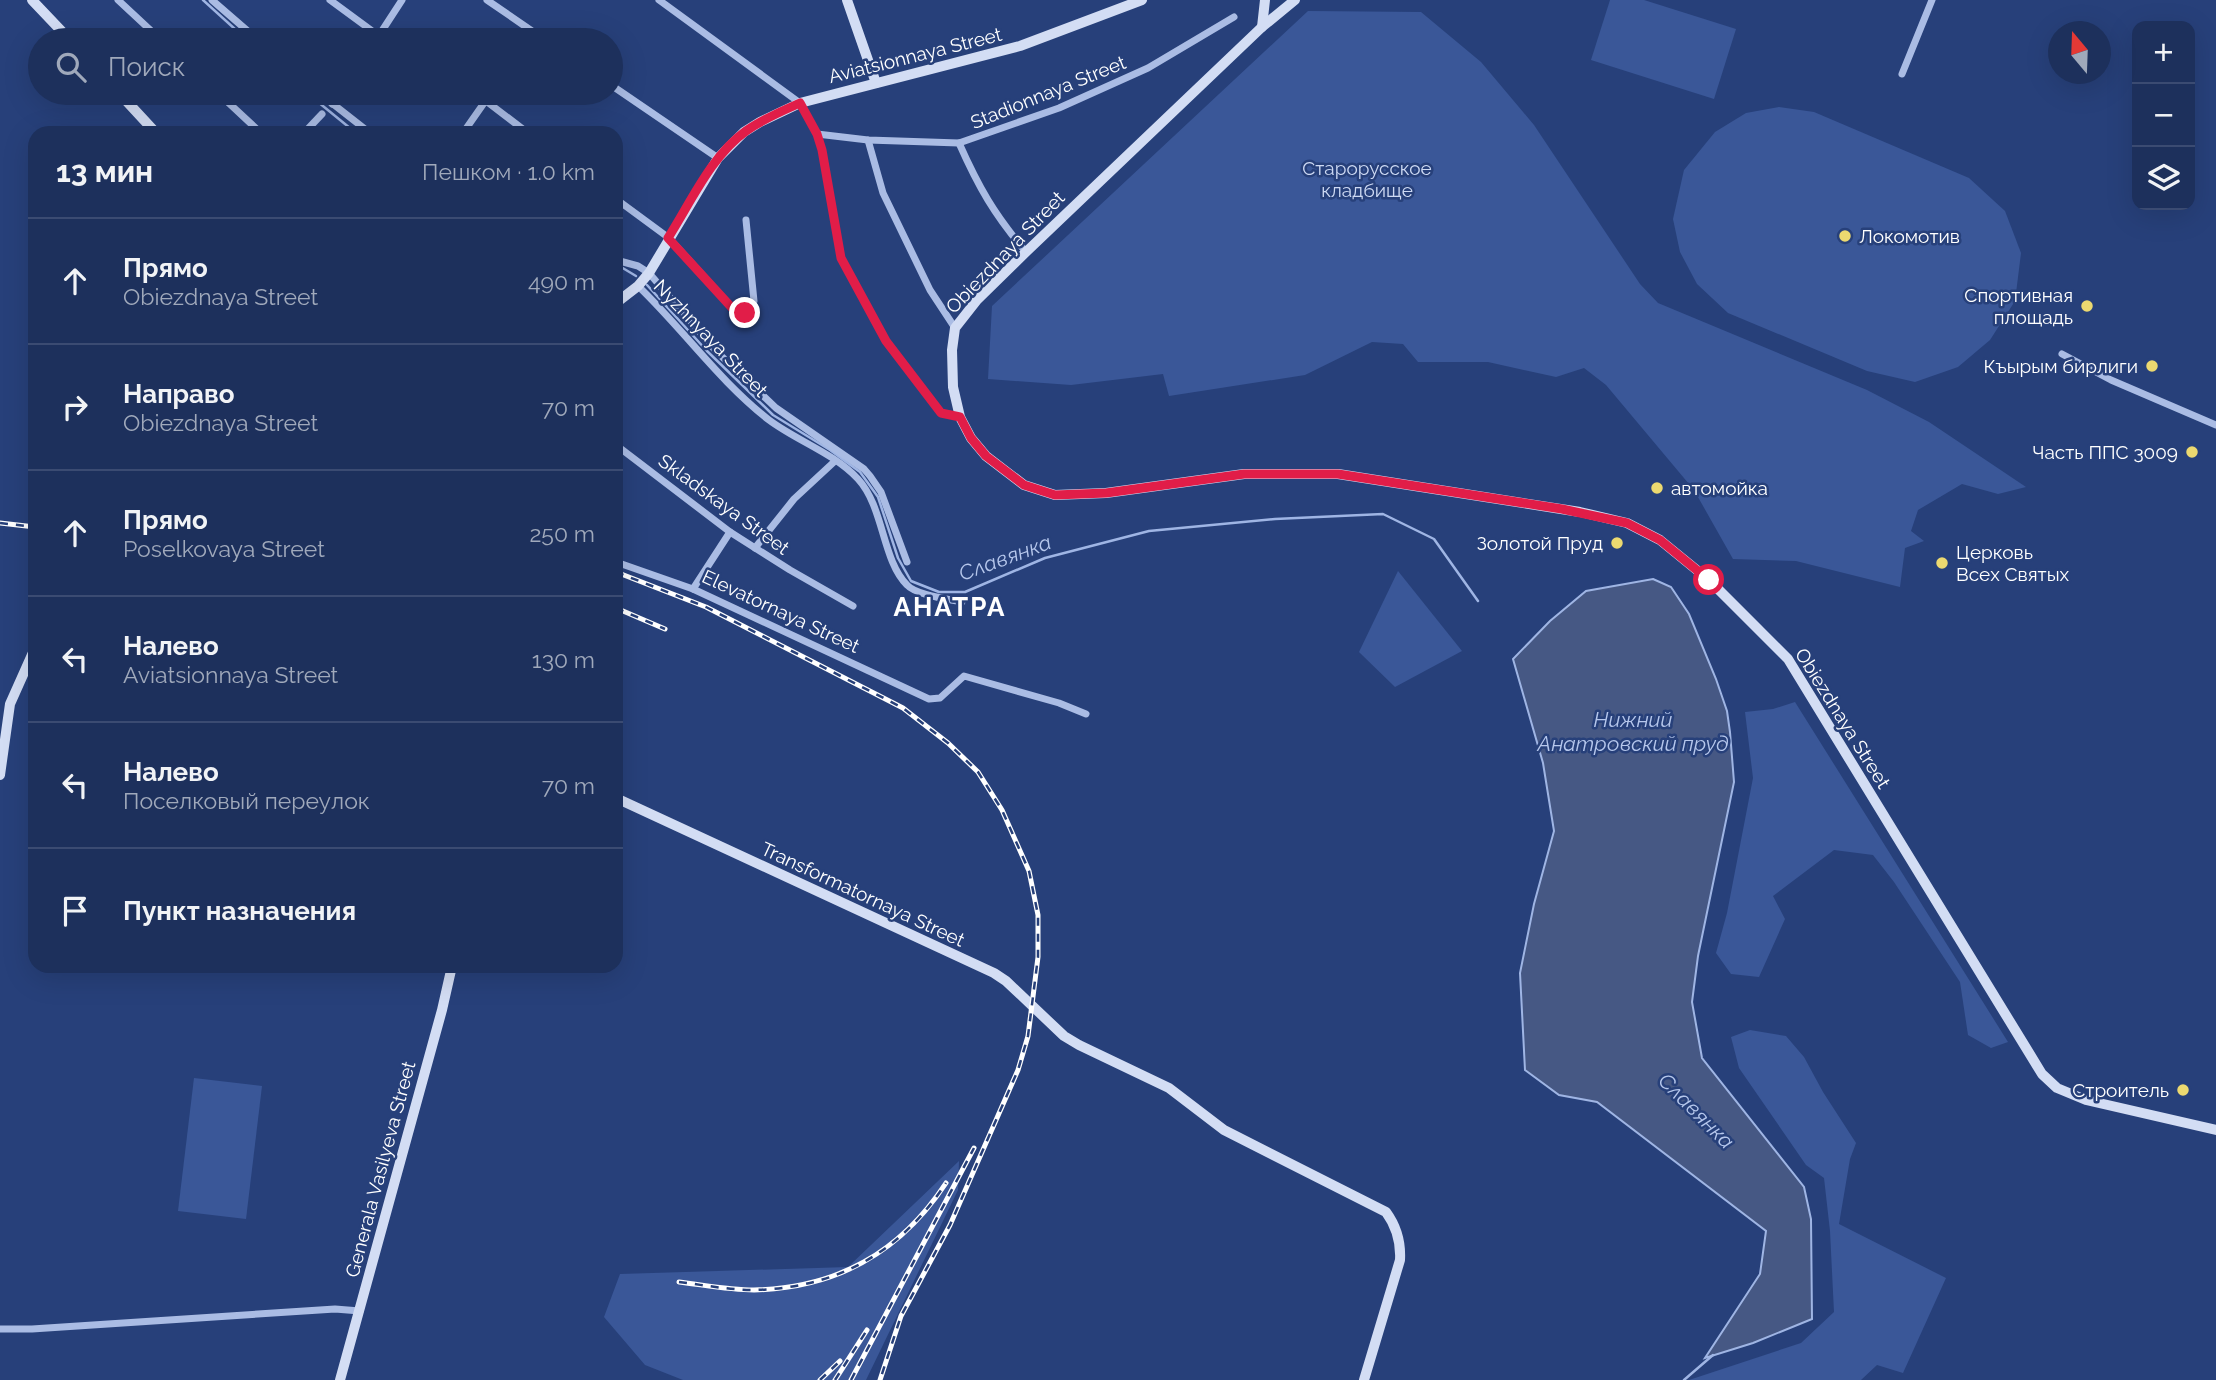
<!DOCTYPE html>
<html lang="ru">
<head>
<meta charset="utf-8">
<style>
	:root { --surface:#1d305c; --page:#253862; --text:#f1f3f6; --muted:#a0a9bb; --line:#3b4b72 }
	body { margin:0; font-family:Raleway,sans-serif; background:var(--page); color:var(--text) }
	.controls { position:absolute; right:21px; top:21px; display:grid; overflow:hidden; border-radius:14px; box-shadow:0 7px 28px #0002 }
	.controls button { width:63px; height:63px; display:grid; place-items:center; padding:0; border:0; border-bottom:2px solid var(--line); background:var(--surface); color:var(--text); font:35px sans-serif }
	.compass { position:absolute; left:2048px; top:21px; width:63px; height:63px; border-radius:50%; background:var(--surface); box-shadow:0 7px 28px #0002; rotate:341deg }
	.stop { position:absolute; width:21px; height:21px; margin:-16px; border:5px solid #e11d48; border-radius:50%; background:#fff }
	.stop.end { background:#e11d48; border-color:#fff; box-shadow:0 2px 7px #0008 }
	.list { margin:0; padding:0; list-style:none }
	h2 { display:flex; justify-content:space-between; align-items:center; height:91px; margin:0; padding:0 28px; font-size:30px }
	h2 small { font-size:23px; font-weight:400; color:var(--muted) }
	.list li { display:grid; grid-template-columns:46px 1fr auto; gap:21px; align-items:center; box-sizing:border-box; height:126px; padding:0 28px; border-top:2px solid var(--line) }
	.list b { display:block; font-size:26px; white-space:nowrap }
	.list p { margin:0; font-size:23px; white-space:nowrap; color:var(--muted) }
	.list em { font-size:23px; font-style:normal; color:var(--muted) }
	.icon { flex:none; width:38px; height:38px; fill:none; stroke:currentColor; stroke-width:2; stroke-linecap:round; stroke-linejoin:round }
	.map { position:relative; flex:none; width:2216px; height:1380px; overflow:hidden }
	.search { position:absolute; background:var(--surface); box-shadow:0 7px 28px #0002; left:28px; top:28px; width:595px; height:77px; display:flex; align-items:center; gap:18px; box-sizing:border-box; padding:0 24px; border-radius:38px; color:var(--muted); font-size:26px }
	.panel { position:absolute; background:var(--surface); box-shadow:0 7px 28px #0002; left:28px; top:126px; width:595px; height:847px; border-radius:21px }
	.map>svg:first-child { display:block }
</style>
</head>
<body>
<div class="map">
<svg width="2216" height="1380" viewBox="0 0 2216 1380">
	<rect width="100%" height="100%" fill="#27407a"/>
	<g fill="#3a5798">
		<path d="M1610,0H1644L1736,29L1714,99L1591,60Z"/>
		<path d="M1308,11L1421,12L1481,62L1534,125L1640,284L1658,303L1867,390L1929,422L2026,487L1998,494L1962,484L1918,510L1911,531L1924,541L1905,548L1900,587L1796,561L1733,559L1694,490L1606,385L1584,368L1556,377L1488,362H1418L1403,344L1372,342L1305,375L1169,396L1163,374L1071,385L988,379L992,306Z"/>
		<path d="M1779,107L1814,112L1969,178L2005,211L2021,253L2015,301L1990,340L1958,367L1915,382L1867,371L1728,313L1697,284L1680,252L1673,219L1684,170L1715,132L1746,113Z"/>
		<path d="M1398,571L1462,651L1395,687L1359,652Z"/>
		<path d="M1795,702L2008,1042L1991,1048L1968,1035L1960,982L1894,882L1873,855L1834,850L1773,896L1785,919L1759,977L1731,974L1716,953L1727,913L1753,778L1745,712L1773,709Z"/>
		<path d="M1750,1030L1786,1036L1804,1057L1823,1092L1856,1143L1850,1159L1839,1224L1946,1278L1903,1373L1877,1365L1861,1380H1689L1801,1343L1834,1312L1830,1231L1824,1178L1806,1165L1739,1068L1731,1037Z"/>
		<path d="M194,1078L262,1086L246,1219L178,1211Z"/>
		<path d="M959,1161L958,1190L866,1380H683L645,1365L604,1317L620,1274L848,1267Z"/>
	</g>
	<path fill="#465884" stroke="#9fb5e4" stroke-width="2" d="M1653,579L1671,587L1689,614L1716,679L1727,711L1730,732L1734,782L1698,956L1692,1002L1702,1058L1804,1187L1811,1219L1812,1319L1753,1343L1705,1358L1760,1274L1766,1231L1597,1102L1559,1095L1525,1070L1520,973L1534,904L1554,831L1543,763L1513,659L1550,621L1586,591Z"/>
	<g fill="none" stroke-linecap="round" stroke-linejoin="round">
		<g stroke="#9fb5e4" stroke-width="2.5">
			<path d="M203,0L247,40"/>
			<path d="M307,93L356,133"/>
			<path d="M616,264L636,276"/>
			<path d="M647,285L707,351L773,415L830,450L860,472L878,497L898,558L911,581L939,592H965L1045,558L1149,531L1275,519L1383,514L1434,539L1478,601"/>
			<path d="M1684,1380L1713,1355"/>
		</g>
		<g stroke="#aabce4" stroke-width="7">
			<path d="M118,0L161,40"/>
			<path d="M212,0L258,40"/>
			<path d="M330,0L379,36"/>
			<path d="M487,0L545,40"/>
			<path d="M659,0L800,103L817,134L822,150L841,258L886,341L941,413L960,417"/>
			<path d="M376,40L402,0"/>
			<path d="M1902,74L1932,0"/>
			<path d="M611,85L718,158"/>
			<path d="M218,93L261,133"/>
			<path d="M319,93L370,133"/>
			<path d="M486,101L528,133"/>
			<path d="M332,104L340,93"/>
			<path d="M304,133L322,114"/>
			<path d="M463,133L491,93"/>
			<path d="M817,134L868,140L959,143L1059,108L1148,68L1234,17"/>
			<path d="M868,140L883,193L930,290L955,328"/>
			<path d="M959,143C979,188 994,214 1026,252"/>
			<path d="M616,199L669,238L733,309L745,313L752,309L754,301L746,220"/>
			<path d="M616,260L638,266L649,273L716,351L776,408L864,469L870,476L881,492L907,562"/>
			<path d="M638,286C683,329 719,381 769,420C797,441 834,453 858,479C884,507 882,560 907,585C916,595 948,599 962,602"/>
			<path d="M2062,354L2111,380L2216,425"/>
			<path d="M616,445L730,532L790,570L853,606"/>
			<path d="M755,548L794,499L835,461"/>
			<path d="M616,562L693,589L929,699L940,698L964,676L1059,703L1086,714"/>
			<path d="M693,589L730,532"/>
			<path d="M0,1329H32L335,1309L360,1311"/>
		</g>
		<g stroke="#d3ddf4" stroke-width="10">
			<path d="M32,0L70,40"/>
			<path d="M847,0L876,83"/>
			<path d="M1295,0L1262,27L1026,252L977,300L955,328L952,350L953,387L960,417L971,438L986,456L1024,485L1055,495L1106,493L1244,474H1338L1580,512L1627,523L1660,540L1709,580L1788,659L2042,1074L2057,1088L2086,1100L2216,1130"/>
			<path d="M1262,27L1265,0"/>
			<path d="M119,93L156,133"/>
			<path d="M616,303L638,286L649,273L718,158L744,132L760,122L800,103L1020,46L1142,0"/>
			<path d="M0,775L10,704L35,648"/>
			<path d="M616,798L994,973L1006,981L1064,1036L1079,1045L1169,1088L1224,1130L1386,1212C1397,1227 1401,1242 1400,1260L1364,1380"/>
			<path d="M340,1380L442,1010L452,966"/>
		</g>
		<defs>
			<g id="rail">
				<path d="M0,523L35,527"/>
				<path d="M616,572L706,607L903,708L948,743L978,772L1002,810L1029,871L1038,915V957L1028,1036L1018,1070L950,1225L901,1316L880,1380"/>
				<path d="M616,608L665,629"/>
				<path d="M679,1282C704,1285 729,1290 754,1290C837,1288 900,1253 946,1183"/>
				<path d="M820,1380L840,1361"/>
				<path d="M835,1380L867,1330"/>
				<path d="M851,1380L974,1148"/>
			</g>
		</defs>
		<use href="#rail" stroke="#fff" stroke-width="5"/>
		<use href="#rail" stroke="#27407a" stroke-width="2.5" stroke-dasharray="8" stroke-linecap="butt"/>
	</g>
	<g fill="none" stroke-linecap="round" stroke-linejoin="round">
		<path stroke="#e11d48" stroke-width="9" d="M745,313L733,309L668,238C691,202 711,156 746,131C763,119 782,111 800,103L817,134L822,150L841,258L886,341L941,413L960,417L971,438L986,456L1024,485L1055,495L1106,493L1244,474H1338L1562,509L1627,523L1660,540L1709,580"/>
	</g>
	<g fill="#ecd970" stroke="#27407a" stroke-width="2.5">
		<circle cx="1845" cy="236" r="7"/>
		<circle cx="2087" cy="306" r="7"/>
		<circle cx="2152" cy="366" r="7"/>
		<circle cx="2192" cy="452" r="7"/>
		<circle cx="1657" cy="488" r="7"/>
		<circle cx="1617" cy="543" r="7"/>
		<circle cx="1942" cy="563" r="7"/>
		<circle cx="2183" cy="1090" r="7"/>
	</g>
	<g text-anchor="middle" stroke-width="5" stroke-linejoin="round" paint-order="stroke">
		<g font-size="19" fill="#fff" stroke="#27407a">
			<text transform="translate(915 55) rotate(-14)" y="7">Aviatsionnaya Street</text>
			<text transform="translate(1048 92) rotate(-22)" y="7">Stadionnaya Street</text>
			<text transform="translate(1005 252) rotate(-46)" y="7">Obiezdnaya Street</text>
			<text transform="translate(711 338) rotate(46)" y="7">Nyzhnyaya Street</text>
			<text transform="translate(724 504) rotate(36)" y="7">Skladskaya Street</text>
			<text transform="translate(781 611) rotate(25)" y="7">Elevatornaya Street</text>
			<text transform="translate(1843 718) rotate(58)" y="7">Obiezdnaya Street</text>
			<text transform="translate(863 894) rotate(25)" y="7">Transformatornaya Street</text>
			<text transform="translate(380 1169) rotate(-75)" y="7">Generala Vasilyeva Street</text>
		</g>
		<g font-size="19" fill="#cdd9f3" stroke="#27407a">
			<text x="1367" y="175">Старорусское<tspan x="1367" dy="22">кладбище</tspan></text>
		</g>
		<g font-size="19" fill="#fff" stroke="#27407a" text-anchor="end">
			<text x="1859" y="243" text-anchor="start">Локомотив</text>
			<text x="2073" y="302">Спортивная<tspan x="2073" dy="22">площадь</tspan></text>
			<text x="2138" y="373">Къырым бирлиги</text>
			<text x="2178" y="459">Часть ППС 3009</text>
			<text x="1671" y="495" text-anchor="start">автомойка</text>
			<text x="1603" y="550">Золотой Пруд</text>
			<text x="1956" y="559" text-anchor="start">Церковь<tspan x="1956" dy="22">Всех Святых</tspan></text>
			<text x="2169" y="1097">Строитель</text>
		</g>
		<g font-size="21" font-style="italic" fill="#b6c7ec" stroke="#27407a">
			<text transform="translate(1005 558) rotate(-20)" y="7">Славянка</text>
			<text x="1633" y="727">Нижний<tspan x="1633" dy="24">Анатровский пруд</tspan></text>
			<text transform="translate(1696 1111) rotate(45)" y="7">Славянка</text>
		</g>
		<g font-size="26" font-weight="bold" letter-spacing="2" fill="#fff" stroke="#27407a">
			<text x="950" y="616">АНАТРА</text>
		</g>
	</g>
</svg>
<div class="controls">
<button>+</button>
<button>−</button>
<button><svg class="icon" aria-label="layers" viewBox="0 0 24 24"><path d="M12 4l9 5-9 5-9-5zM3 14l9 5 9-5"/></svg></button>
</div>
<svg class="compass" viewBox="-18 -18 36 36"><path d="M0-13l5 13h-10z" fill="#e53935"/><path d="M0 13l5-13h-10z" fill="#a0a9bb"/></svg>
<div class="stop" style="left:1709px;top:580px"></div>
<div class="stop end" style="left:745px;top:313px"></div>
<div class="search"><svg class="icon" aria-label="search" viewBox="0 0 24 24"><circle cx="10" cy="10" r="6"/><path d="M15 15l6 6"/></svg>Поиск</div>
<section class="panel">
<h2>13 мин<small>Пешком · 1.0 km</small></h2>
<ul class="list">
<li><svg class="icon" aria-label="ahead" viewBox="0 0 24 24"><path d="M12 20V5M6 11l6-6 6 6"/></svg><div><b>Прямо</b><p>Obiezdnaya Street</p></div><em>490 m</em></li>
<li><svg class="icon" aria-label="right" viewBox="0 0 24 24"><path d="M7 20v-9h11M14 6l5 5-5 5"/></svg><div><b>Направо</b><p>Obiezdnaya Street</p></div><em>70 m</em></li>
<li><svg class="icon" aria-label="ahead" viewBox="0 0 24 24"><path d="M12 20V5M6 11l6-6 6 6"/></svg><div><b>Прямо</b><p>Poselkovaya Street</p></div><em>250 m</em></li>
<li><svg class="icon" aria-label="left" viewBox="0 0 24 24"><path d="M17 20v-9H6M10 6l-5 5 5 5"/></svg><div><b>Налево</b><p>Aviatsionnaya Street</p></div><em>130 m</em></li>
<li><svg class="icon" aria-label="left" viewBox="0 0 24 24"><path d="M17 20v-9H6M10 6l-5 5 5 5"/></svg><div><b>Налево</b><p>Поселковый переулок</p></div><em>70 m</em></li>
<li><svg class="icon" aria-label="arrive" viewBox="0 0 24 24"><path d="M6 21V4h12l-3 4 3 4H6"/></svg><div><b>Пункт назначения</b></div></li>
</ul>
</section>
</div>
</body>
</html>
